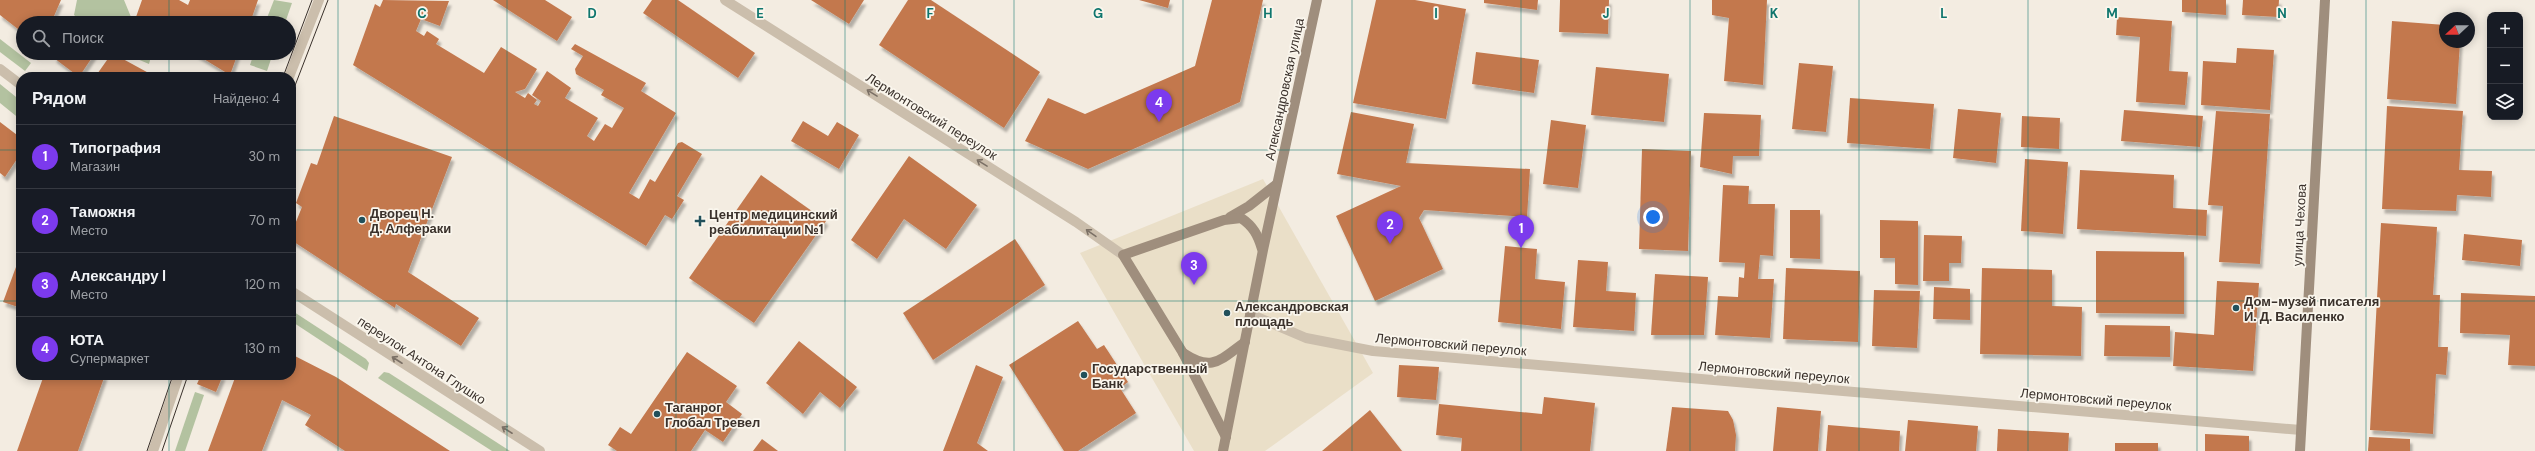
<!DOCTYPE html>
<html lang="ru">
<head>
<meta charset="utf-8">
<style>
	:root { --surface:#171b24; --page:#242831; --text:#f1f3f6; --muted:#9ea1a6; --line:#363941; --accent:#7c3aed }
	body { margin:0; font-family:"DM Sans",sans-serif; background:var(--page); color:var(--text) }
	.controls { position:absolute; right:12px; top:12px; display:grid; overflow:hidden; border-radius:8px; box-shadow:0 2px 10px #0003 }
	.controls button { width:36px; height:36px; display:grid; place-items:center; padding:0; border:0; border-bottom:1px solid var(--line); background:var(--surface); color:var(--text); font:20px sans-serif }
	.compass { position:absolute; left:2439px; top:12px; width:36px; height:36px; border-radius:50%; background:var(--surface); box-shadow:0 2px 10px #0003; rotate:248deg }
	.you { position:absolute; left:1653px; top:217px; width:14px; height:14px; margin:-10px; border:3px solid #fff; border-radius:50%; background:#1a73e8; box-shadow:0 0 0 6px #1a73e833 }
	.badge { display:grid; place-items:center; width:26px; height:26px; border-radius:50%; background:var(--accent); color:#fff; font-size:13px; font-weight:700 }
	.pin { position:absolute; translate:-50% -33px; filter:drop-shadow(0 1px 2px #0008) }
	.pin::after { content:''; position:absolute; top:21px; width:14px; height:12px; background:inherit; clip-path:polygon(0 0,100% 0,50% 100%) }
	.list { margin:0; padding:0; list-style:none }
	h2 { display:flex; justify-content:space-between; align-items:center; height:52px; margin:0; padding:0 16px; font-size:17px }
	h2 small { font-size:13px; font-weight:400; color:var(--muted) }
	.list li { display:grid; grid-template-columns:26px 1fr auto; gap:12px; align-items:center; box-sizing:border-box; height:64px; padding:0 16px; border-top:1px solid var(--line) }
	.list b { display:block; font-size:15px; white-space:nowrap }
	.list p { margin:0; font-size:13px; white-space:nowrap; color:var(--muted) }
	.list em { font-size:13px; font-style:normal; color:var(--muted) }
	.icon { flex:none; width:22px; height:22px; fill:none; stroke:currentColor; stroke-width:2; stroke-linecap:round; stroke-linejoin:round }
	.map { position:relative; flex:none; width:2535px; height:451px; overflow:hidden }
	.search { position:absolute; background:var(--surface); box-shadow:0 2px 10px #0003; left:16px; top:16px; width:280px; height:44px; display:flex; align-items:center; gap:10px; box-sizing:border-box; padding:0 14px; border-radius:22px; color:var(--muted); font-size:15px }
	.panel { position:absolute; background:var(--surface); box-shadow:0 2px 10px #0003; left:16px; top:72px; width:280px; height:308px; border-radius:16px }
	.map>svg:first-child { display:block }
</style>
</head>
<body>
<div class="map">
<svg width="2535" height="451" viewBox="0 0 2535 451">
	<defs>
		<filter id="shadow"><feDropShadow dx="2.5" dy="4.5" stdDeviation="1" flood-color="#0004"/></filter>
	</defs>
	<rect width="100%" height="100%" fill="#f3ece1"/>
	<g fill="#b3c2a0">
		<path d="M77,0H124L131,17L137,23H83L74,15Z"/>
		<path d="M274,0L292,3L285,23H265Z"/>
		<path d="M0,39L31,63L25,71L0,52Z"/>
		<path d="M123,53H152L149,64Z"/>
		<path d="M254,53H273L267,71L250,65Z"/>
		<path d="M0,84L21,101V120L0,103Z"/>
		<path d="M291,310L366,359L369,363L367,371L291,321Z"/>
		<path d="M384,372L389,373L510,451H492L378,378Z"/>
		<path d="M195,392L204,395L185,451H175Z"/>
	</g>
	<path fill="#eadfc8" d="M1263,179L1373,373L1265,451H1194L1080,253Z"/>
	<g fill="#c3784e" filter="url(#shadow)">
		<path d="M0,0H61L51,23H23V33L0,15Z"/>
		<path d="M142,0H179L188,5L190,0H258L250,23H146L136,17Z"/>
		<path d="M383,0L449,1L440,26L421,19L416,31L424,36L427,31L439,39L436,44L484,73L501,47L537,69L525,89L515,92L525,98L528,93L537,100L534,104L538,106L541,101L532,95L547,71L571,88L565,98L598,118L587,136L594,141L605,124L612,128L624,108L601,95L604,90L576,74L575,69L583,56L571,49L575,44L646,83L641,91L676,113L629,193L639,199L650,179L655,182L678,143L682,142L702,154L677,196L684,200L672,219L665,215L646,246L353,65L375,4L380,7Z"/>
		<path d="M493,0H545L572,17L557,41Z"/>
		<path d="M652,0H678L755,53L738,78L643,13Z"/>
		<path d="M811,0H864L849,24Z"/>
		<path d="M908,0H931L1040,72L1004,128L879,45Z"/>
		<path d="M1139,0H1170L1168,8Z"/>
		<path d="M1212,0H1263L1240,102L1088,169L1025,141L1048,98L1085,114L1195,66Z"/>
		<path d="M1376,0H1415L1466,9L1446,119L1353,103Z"/>
		<path d="M1484,0H1538L1537,10L1484,3Z"/>
		<path d="M1560,0H1609L1608,34L1559,32Z"/>
		<path d="M1712,0H1767L1763,85L1724,81L1729,18L1712,15Z"/>
		<path d="M2182,0H2226V15L2182,12Z"/>
		<path d="M2243,0H2279L2278,17L2242,15Z"/>
		<path d="M2117,17L2172,21L2169,71L2188,72L2185,105L2136,102L2140,37L2116,35Z"/>
		<path d="M2392,21L2445,25V42H2460L2456,104L2387,99Z"/>
		<path d="M2237,48L2274,50L2270,110L2201,105L2203,61L2236,63Z"/>
		<path d="M1476,52L1539,60L1534,93L1472,84Z"/>
		<path d="M56,53H95L79,77L54,58Z"/>
		<path d="M112,53L156,77H95Z"/>
		<path d="M194,53H238L230,75Z"/>
		<path d="M1799,63L1833,66L1826,132L1792,129Z"/>
		<path d="M1596,67L1669,74L1664,122L1591,115Z"/>
		<path d="M1850,98L1934,104L1930,149L1847,143Z"/>
		<path d="M2387,106L2463,111L2459,170L2492,171L2491,197L2457,195L2456,211L2382,209Z"/>
		<path d="M1958,109L2001,113L1996,163L1953,158Z"/>
		<path d="M2124,110L2203,116L2200,147L2121,141Z"/>
		<path d="M2216,111L2270,114L2260,264L2219,262L2223,206L2208,205Z"/>
		<path d="M1351,112L1414,124L1406,163L1530,169L1527,217L1424,210L1419,218L1443,269L1375,301L1336,216L1401,186L1337,174Z"/>
		<path d="M1704,113L1761,115L1759,156H1733L1732,174L1700,167Z"/>
		<path d="M334,116L452,157L408,272L479,318L461,346L396,304L395,308L291,240V234L302,207L296,203L311,163L317,165Z"/>
		<path d="M2022,116L2060,118L2059,149L2021,147Z"/>
		<path d="M1551,120L1586,125L1578,188L1543,184Z"/>
		<path d="M803,121L828,136L837,122L859,135L839,169L791,141Z"/>
		<path d="M0,122L21,138V153L5,177L0,173Z"/>
		<path d="M1642,149L1691,151L1688,251L1639,249Z"/>
		<path d="M909,156L977,205L946,249L904,219L877,259L851,240Z"/>
		<path d="M2025,159L2068,162L2063,234L2021,231Z"/>
		<path d="M2080,170L2174,175L2173,208L2207,210L2206,236L2077,229Z"/>
		<path d="M761,175L826,221L754,323L689,278Z"/>
		<path d="M1723,185L1749,186L1748,204H1775L1773,256L1760,255L1758,279H1774L1770,338L1715,335L1718,296L1738,297L1739,277L1744,278L1745,263L1719,262Z"/>
		<path d="M1790,210H1820V259L1790,258Z"/>
		<path d="M1880,220L1918,221V285L1895,284V258H1880Z"/>
		<path d="M2381,223L2437,227L2433,295H2440L2438,347H2448L2446,375L2436,374L2433,434L2370,430Z"/>
		<path d="M2464,234L2522,240L2520,266L2462,260Z"/>
		<path d="M1924,235L1962,236L1961,263H1949V281H1923Z"/>
		<path d="M1015,239L1045,285L933,360L903,313Z"/>
		<path d="M1505,246L1537,249L1535,279L1565,282L1561,329L1498,322Z"/>
		<path d="M2096,251L2184,252V314L2096,313Z"/>
		<path d="M1578,260L1608,262L1606,291L1636,293L1634,331L1573,327Z"/>
		<path d="M16,267L21,268V308L3,302Z"/>
		<path d="M1786,268L1860,271L1858,342L1783,339Z"/>
		<path d="M1982,268L2052,270V306L2082,307L2081,356L1980,354Z"/>
		<path d="M1655,274L1708,277L1704,335H1651Z"/>
		<path d="M2217,281L2259,283L2253,371L2173,366L2175,332L2214,335Z"/>
		<path d="M1934,287L1970,289V320L1933,319Z"/>
		<path d="M1874,290L1920,291L1917,348L1872,346Z"/>
		<path d="M2461,293L2535,296V366L2508,365L2510,335L2460,333Z"/>
		<path d="M1078,321L1097,349L1104,345L1128,382L1120,388L1136,413L1078,451H1064L1009,365Z"/>
		<path d="M2105,325L2170,326V357L2104,356Z"/>
		<path d="M799,341L857,387L840,408L820,392L803,414L766,383Z"/>
		<path d="M687,352L737,386L726,402L742,414L723,442L705,430L691,451H617L608,445L620,427L631,434Z"/>
		<path d="M291,354L336,377L450,451H345L305,425L311,415L282,400L262,451H208L236,375H291Z"/>
		<path d="M976,365L1003,377L977,443L988,451H943Z"/>
		<path d="M1399,365L1439,367L1436,400L1397,397Z"/>
		<path d="M44,375H105L78,451H17Z"/>
		<path d="M201,375H223L216,392L197,384Z"/>
		<path d="M1544,397L1595,403L1590,451H1461L1462,438L1436,435L1439,404L1542,414Z"/>
		<path d="M1672,407L1728,411L1733,420L1736,435L1735,451H1666Z"/>
		<path d="M1777,407L1821,411L1818,451H1773Z"/>
		<path d="M1370,410L1402,451H1322Z"/>
		<path d="M1908,420L1978,426L1976,451H1905Z"/>
		<path d="M1828,425L1900,431L1899,451H1826Z"/>
		<path d="M1998,429L2069,433L2068,451H1997Z"/>
		<path d="M2205,434L2249,436V451H2205Z"/>
		<path d="M2369,437L2410,439V451H2368Z"/>
		<path d="M762,439L778,451H753Z"/>
		<rect x="2115" y="443" width="43" height="8"/>
	</g>
	<g fill="none" stroke-linecap="round" stroke-linejoin="round">
		<g stroke="#cbbeac" stroke-width="10">
			<path d="M725,0L1076,222L1123,255"/>
			<path d="M0,69L21,85"/>
			<path d="M289,77L319,0"/>
			<path d="M291,291L540,451"/>
			<path d="M1250,314L1306,338L1373,351L2301,430"/>
			<path d="M153,451L179,375"/>
		</g>
		<g stroke="#9f8e7d" stroke-width="10">
			<path d="M1230,217L1249,206L1277,184"/>
			<path d="M1183,353C1212,372 1219,361 1245,342"/>
			<path d="M1226,437L1183,353L1123,255L1224,220L1241,218C1253,226 1258,235 1262,249"/>
			<path d="M1223,451L1263,250L1317,0"/>
			<path d="M2300,451L2325,0"/>
		</g>
		<g stroke="#3a312b" stroke-width="1">
			<path d="M283,77L312,0"/>
			<path d="M291,96L328,0"/>
			<path d="M147,451L173,375"/>
			<path d="M162,451L188,375"/>
		</g>
	</g>
	<defs><path id="oneway-shaft" d="M-6 0H5M1.5-3L5.5 0L1.5 3" fill="none" stroke-width="1.6" stroke-linecap="round" stroke-linejoin="round"/></defs>
	<g stroke="#7b7065">
		<use href="#oneway-shaft" transform="translate(872 93) rotate(-148)"/>
		<use href="#oneway-shaft" transform="translate(982 163) rotate(-148)"/>
		<use href="#oneway-shaft" transform="translate(1091 233) rotate(-145)"/>
		<use href="#oneway-shaft" transform="translate(397 360) rotate(-147)"/>
		<use href="#oneway-shaft" transform="translate(507 430) rotate(-147)"/>
	</g>
	<path fill="none" stroke="#0f766e" stroke-width="1" stroke-opacity="0.55" d="M169,0V23M338,0V451M507,0V451M676,0V451M845,0V451M1014,0V451M1183,0V451M1352,0V451M1521,0V451M1690,0V451M1859,0V451M2028,0V451M2197,0V451M2366,0V451M169,53V77M0,150H21M291,150H2535M0,301H21M291,301H2535M169,375V451"/>
	<g fill="#21505b" stroke="#faf6ed" stroke-width="1.5">
		<circle cx="362" cy="220" r="4"/>
		<path d="M698 215h4v4h4v4h-4v4h-4v-4h-4v-4h4z"/>
		<circle cx="2236" cy="308" r="4"/>
		<circle cx="1227" cy="313" r="4"/>
		<circle cx="1084" cy="375" r="4"/>
		<circle cx="657" cy="414" r="4"/>
	</g>
	<g text-anchor="middle" stroke-width="3.5" stroke-linejoin="round" paint-order="stroke">
		<g font-size="13" fill="#3a312b" stroke="#faf6ed">
			<text transform="translate(1284 89) rotate(-78)" y="5">Александровская улица</text>
			<text transform="translate(932 116) rotate(32)" y="5">Лермонтовский переулок</text>
			<text transform="translate(2299 225) rotate(-87)" y="5">улица Чехова</text>
			<text transform="translate(1451 344) rotate(5)" y="5">Лермонтовский переулок</text>
			<text transform="translate(422 360) rotate(33)" y="5">переулок Антона Глушко</text>
			<text transform="translate(1774 372) rotate(5)" y="5">Лермонтовский переулок</text>
			<text transform="translate(2096 399) rotate(5)" y="5">Лермонтовский переулок</text>
		</g>
		<g font-size="13" font-weight="bold" fill="#3a312b" stroke="#faf6ed" text-anchor="start">
			<text x="370" y="218">Дворец Н.<tspan x="370" dy="15">Д. Алфераки</tspan></text>
			<text x="709" y="219">Центр медицинский<tspan x="709" dy="15">реабилитации №1</tspan></text>
			<text x="2244" y="306">Дом-музей писателя<tspan x="2244" dy="15">И. Д. Василенко</tspan></text>
			<text x="1235" y="311">Александровская<tspan x="1235" dy="15">площадь</tspan></text>
			<text x="1092" y="373">Государственный<tspan x="1092" dy="15">Банк</tspan></text>
			<text x="665" y="412">Таганрог<tspan x="665" dy="15">Глобал Тревел</tspan></text>
		</g>
	</g>
	<g font-size="13" text-anchor="middle" font-weight="bold" fill="#0f766e" stroke="#faf6ed" stroke-width="3.5" stroke-linejoin="round" paint-order="stroke">
		<text x="422" y="18">C</text>
		<text x="592" y="18">D</text>
		<text x="760" y="18">E</text>
		<text x="930" y="18">F</text>
		<text x="1098" y="18">G</text>
		<text x="1268" y="18">H</text>
		<text x="1436" y="18">I</text>
		<text x="1606" y="18">J</text>
		<text x="1774" y="18">K</text>
		<text x="1944" y="18">L</text>
		<text x="2112" y="18">M</text>
		<text x="2282" y="18">N</text>
	</g>
</svg>
<div class="controls">
<button>+</button>
<button>−</button>
<button><svg class="icon" aria-label="layers" viewBox="0 0 24 24"><path d="M12 4l9 5-9 5-9-5zM3 14l9 5 9-5"/></svg></button>
</div>
<svg class="compass" viewBox="-18 -18 36 36"><path d="M0-13l5 13h-10z" fill="#e53935"/><path d="M0 13l5-13h-10z" fill="#9ea1a6"/></svg>
<div class="you"></div>
<div class="pin badge" style="left:1521px;top:248px">1</div>
<div class="pin badge" style="left:1390px;top:244px">2</div>
<div class="pin badge" style="left:1194px;top:285px">3</div>
<div class="pin badge" style="left:1159px;top:122px">4</div>
<div class="search"><svg class="icon" aria-label="search" viewBox="0 0 24 24"><circle cx="10" cy="10" r="6"/><path d="M15 15l6 6"/></svg>Поиск</div>
<section class="panel">
<h2>Рядом<small>Найдено: 4</small></h2>
<ul class="list">
<li><span class="badge">1</span><div><b>Типография</b><p>Магазин</p></div><em>30 m</em></li>
<li><span class="badge">2</span><div><b>Таможня</b><p>Место</p></div><em>70 m</em></li>
<li><span class="badge">3</span><div><b>Александру I</b><p>Место</p></div><em>120 m</em></li>
<li><span class="badge">4</span><div><b>ЮТА</b><p>Супермаркет</p></div><em>130 m</em></li>
</ul>
</section>
</div>
</body>
</html>
